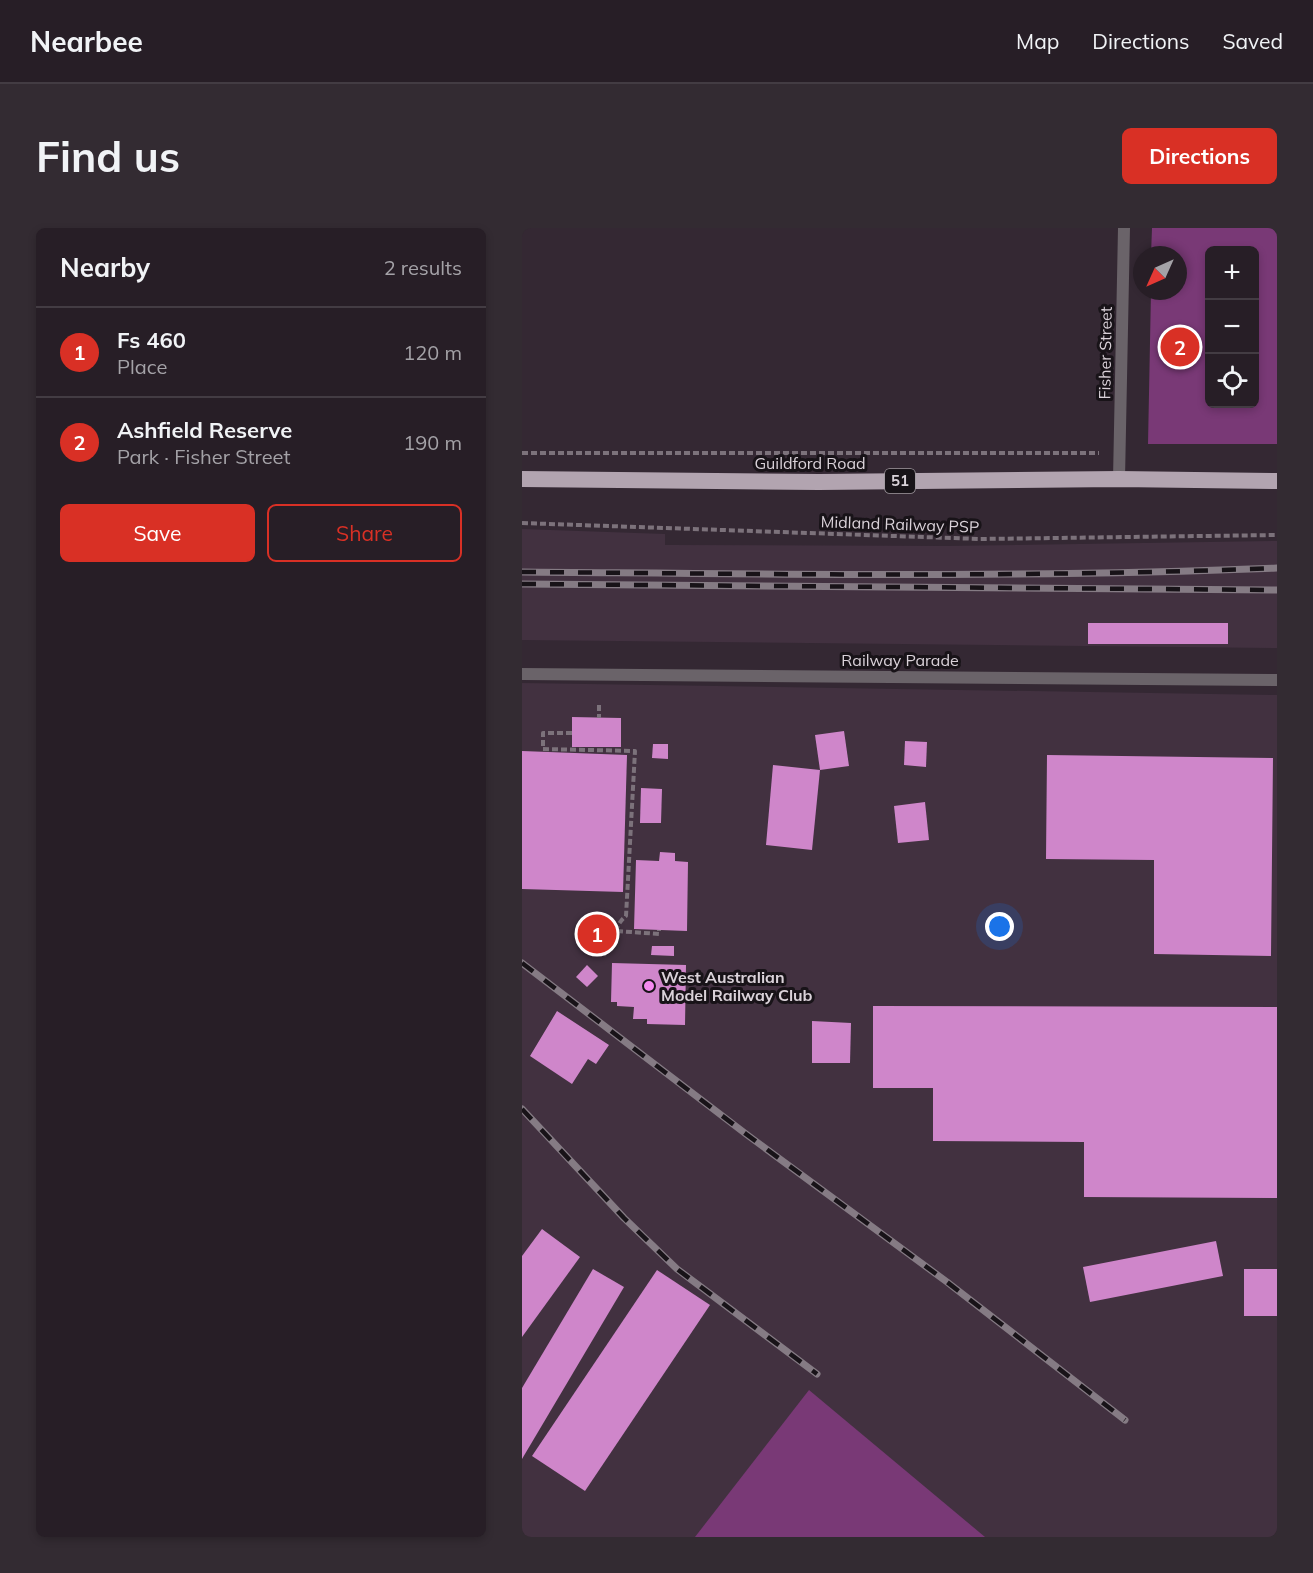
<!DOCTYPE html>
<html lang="en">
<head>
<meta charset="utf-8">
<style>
	:root { --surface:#271e26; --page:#332b32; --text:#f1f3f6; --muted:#a4a2a7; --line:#433c43; --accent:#d93025 }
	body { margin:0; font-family:Mulish,sans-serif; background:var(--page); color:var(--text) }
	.controls { position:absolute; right:18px; top:18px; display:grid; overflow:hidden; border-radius:9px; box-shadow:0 3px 9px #0003 }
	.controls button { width:54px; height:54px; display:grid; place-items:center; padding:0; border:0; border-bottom:2px solid var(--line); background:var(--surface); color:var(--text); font:30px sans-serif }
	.compass { position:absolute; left:611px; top:18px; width:54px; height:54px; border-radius:50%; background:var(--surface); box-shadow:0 3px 9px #0003; rotate:225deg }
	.you { position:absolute; left:478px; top:699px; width:21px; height:21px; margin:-15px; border:4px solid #fff; border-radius:50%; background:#1a73e8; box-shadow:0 0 0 9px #1a73e833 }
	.badge { display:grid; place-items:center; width:39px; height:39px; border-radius:50%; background:var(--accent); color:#fff; font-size:20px; font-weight:700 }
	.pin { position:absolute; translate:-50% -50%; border:3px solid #fff; box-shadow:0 2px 6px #0006 }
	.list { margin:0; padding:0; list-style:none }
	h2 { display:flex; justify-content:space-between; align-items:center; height:78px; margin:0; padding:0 24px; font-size:26px }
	h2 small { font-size:20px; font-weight:400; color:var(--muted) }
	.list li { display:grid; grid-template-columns:39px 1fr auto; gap:18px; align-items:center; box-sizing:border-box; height:90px; padding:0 24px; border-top:2px solid var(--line) }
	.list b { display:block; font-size:22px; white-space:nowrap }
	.list p { margin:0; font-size:20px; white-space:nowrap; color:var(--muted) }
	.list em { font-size:20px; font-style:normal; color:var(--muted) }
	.actions { display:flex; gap:12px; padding:18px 24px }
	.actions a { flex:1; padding:14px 0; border:2px solid var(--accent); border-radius:9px; text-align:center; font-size:21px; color:var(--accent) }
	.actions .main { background:var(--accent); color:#fff }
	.icon { flex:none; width:33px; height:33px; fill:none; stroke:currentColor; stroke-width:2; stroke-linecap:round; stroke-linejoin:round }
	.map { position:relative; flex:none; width:755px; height:1309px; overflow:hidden; border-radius:9px }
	header { display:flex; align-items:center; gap:36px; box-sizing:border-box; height:84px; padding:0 30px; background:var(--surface); border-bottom:2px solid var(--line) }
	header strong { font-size:28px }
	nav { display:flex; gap:33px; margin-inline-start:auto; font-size:21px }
	.intro { display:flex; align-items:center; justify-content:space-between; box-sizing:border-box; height:144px; padding:0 36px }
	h1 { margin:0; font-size:42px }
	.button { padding:15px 27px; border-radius:9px; background:var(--accent); color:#fff; font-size:21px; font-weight:700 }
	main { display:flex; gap:36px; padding:0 36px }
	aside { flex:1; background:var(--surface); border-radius:9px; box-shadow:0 3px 9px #0003 }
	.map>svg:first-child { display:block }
</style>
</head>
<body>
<header>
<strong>Nearbee</strong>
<nav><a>Map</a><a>Directions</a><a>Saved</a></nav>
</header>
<div class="intro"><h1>Find us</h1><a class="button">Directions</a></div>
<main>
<aside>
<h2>Nearby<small>2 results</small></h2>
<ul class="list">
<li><span class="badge">1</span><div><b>Fs 460</b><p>Place</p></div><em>120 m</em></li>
<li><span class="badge">2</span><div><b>Ashfield Reserve</b><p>Park · Fisher Street</p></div><em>190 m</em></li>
</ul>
<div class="actions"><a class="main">Save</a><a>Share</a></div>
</aside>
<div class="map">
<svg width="755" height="1309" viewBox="0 0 755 1309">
	<rect width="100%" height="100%" fill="#342833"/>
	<g fill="#423140">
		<path d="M0,301L143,306V317L424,318L755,313V420L0,412Z"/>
		<path d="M0,455L755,467V1309H0Z"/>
	</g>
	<g fill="#793976" fill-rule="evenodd">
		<path d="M630,0H755V216H626L629,63H656V27H629ZM688,22H732V176H688Z"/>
		<path d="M287,1162L463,1309H173Z"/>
	</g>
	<g fill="#cf86ca">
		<rect x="566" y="395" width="140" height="21"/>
		<path d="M50,489L99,490V519H50Z"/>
		<path d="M322,503L327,538L298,542L293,507Z"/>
		<path d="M383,513L405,514L404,539L382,537Z"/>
		<path d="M131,516H146V531L130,530Z"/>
		<path d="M0,523L105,527L101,664L0,661Z"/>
		<path d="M525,527L751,530L749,728L632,726V632L524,631Z"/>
		<path d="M251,537L298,542L290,622L244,617Z"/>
		<path d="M119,560L140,561L139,595H118Z"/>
		<path d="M403,574L407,612L376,615L372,578Z"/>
		<path d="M138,624L153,625V633L166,634L165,703L112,701L114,632L137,633Z"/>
		<path d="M130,718H152V728L129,727Z"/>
		<path d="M90,735L164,737L163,797L125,796V791H111L112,779L95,778V774H89Z"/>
		<path d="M65,737L76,748L65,759L54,749Z"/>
		<path d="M351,778L755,779V970L562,969V914L411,913V860H351Z"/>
		<path d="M35,783L87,817L74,836L66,831L50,856L8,828Z"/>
		<path d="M290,793L329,795L328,835H290Z"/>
		<path d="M20,1001L58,1029L0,1109V1028Z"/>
		<path d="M694,1013L701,1048L568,1074L561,1039Z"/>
		<path d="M71,1041L102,1059L0,1231V1160Z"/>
		<rect x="722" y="1041" width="33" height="47"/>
		<path d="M135,1042L188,1077L63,1263L10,1228Z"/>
	</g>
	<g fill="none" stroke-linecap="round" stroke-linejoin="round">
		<g stroke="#7c727b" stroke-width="4" stroke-dasharray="6 3" stroke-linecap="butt">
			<path d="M0,225H577"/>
			<path d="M0,295L458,311L755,307"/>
			<path d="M77,477V490"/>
			<path d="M50,505H21V521L113,523L104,688C91,698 93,715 81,728"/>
			<path d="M95,703L137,706V702"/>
		</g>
		<path stroke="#6a6369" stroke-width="12" d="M597,251L602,0"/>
		<path stroke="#6a6369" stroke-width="12" d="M0,446L755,452"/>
		<path stroke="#b2a4b0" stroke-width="16" d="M0,251L297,254L597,251L755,253"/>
		<defs>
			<g id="rail">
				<path d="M0,344C252,346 503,350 755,340"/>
				<path d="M0,356L755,362"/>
				<path d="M0,735L224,906L425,1054L603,1192"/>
				<path d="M0,881L102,990L155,1041L295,1146"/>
			</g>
		</defs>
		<use href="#rail" stroke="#857b84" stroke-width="7"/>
		<use href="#rail" stroke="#181318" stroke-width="4.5" stroke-dasharray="14" stroke-linecap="butt"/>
	</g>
	<circle fill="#f589ef" stroke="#181318" stroke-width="2" cx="127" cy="758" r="6"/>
	<g text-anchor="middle" stroke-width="6" stroke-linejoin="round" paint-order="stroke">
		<rect fill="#181318" stroke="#a0999f" stroke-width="1.5" x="363" y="241" width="30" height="24" rx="4.5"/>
		<g font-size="15" font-weight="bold" fill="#dad2d9">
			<text x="378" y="258">51</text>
		</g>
		<g font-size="16" fill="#dad2d9" stroke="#181318">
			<text transform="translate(583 125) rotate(-89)" y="6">Fisher Street</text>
			<text x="288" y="241">Guildford Road</text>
			<text transform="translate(378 296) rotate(2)" y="6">Midland Railway PSP</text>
			<text x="378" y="438">Railway Parade</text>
		</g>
		<g font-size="16" font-weight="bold" fill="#dad2d9" stroke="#181318" text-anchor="start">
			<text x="139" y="755">West Australian<tspan x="139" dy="18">Model Railway Club</tspan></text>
		</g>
	</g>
</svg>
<div class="controls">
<button>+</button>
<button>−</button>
<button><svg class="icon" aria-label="locate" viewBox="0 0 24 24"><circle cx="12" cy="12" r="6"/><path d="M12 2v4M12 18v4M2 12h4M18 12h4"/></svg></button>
</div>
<svg class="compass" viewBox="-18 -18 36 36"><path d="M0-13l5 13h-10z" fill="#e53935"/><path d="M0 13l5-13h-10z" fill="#a4a2a7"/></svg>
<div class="you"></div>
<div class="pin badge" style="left:75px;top:706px">1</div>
<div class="pin badge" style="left:658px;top:119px">2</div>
</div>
</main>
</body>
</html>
